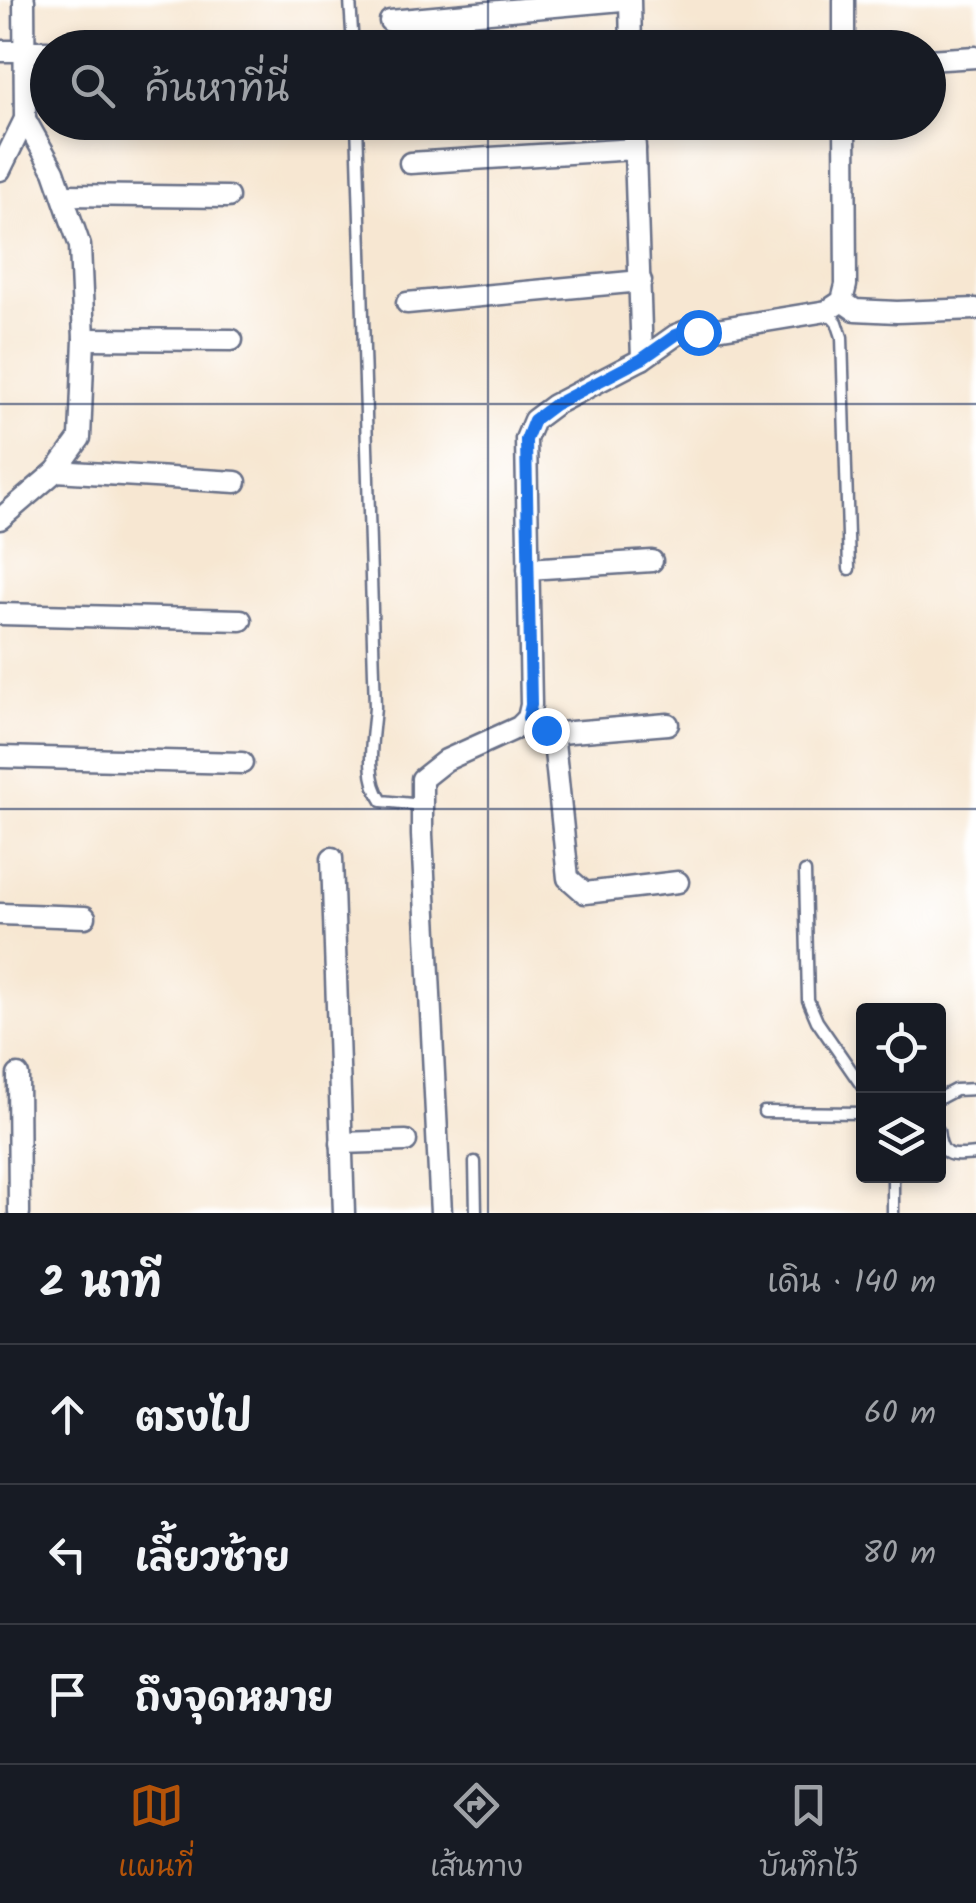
<!DOCTYPE html>
<html lang="th">
<head>
<meta charset="utf-8">
<style>
	:root { --surface:#171b24; --page:#242831; --text:#f1f3f6; --muted:#9ea1a6; --line:#363941; --accent:#b45309 }
	body { margin:0; font-family:Kalam,"Playpen Sans Thai",sans-serif; background:var(--page); color:var(--text) }
	.controls { position:absolute; right:30px; bottom:30px; display:grid; overflow:hidden; border-radius:10px; box-shadow:0 5px 15px #0003 }
	.controls button { width:90px; height:90px; display:grid; place-items:center; padding:0; border:0; border-bottom:2px solid var(--line); background:var(--surface); color:var(--text); font:50px sans-serif }
	.stop { position:absolute; width:30px; height:30px; margin:-22px; border:8px solid #1a73e8; border-radius:50%; background:#fff }
	.stop.end { background:#1a73e8; border-color:#fff; box-shadow:0 2px 10px #0008 }
	.list { margin:0; padding:0; list-style:none }
	h2 { display:flex; justify-content:space-between; align-items:center; height:130px; margin:0; padding:0 40px; font-size:42px }
	h2 small { font-size:32px; font-weight:400; color:var(--muted) }
	.list li { display:grid; grid-template-columns:65px 1fr auto; gap:30px; align-items:center; box-sizing:border-box; height:140px; padding:0 40px; border-top:2px solid var(--line) }
	.list b { display:block; font-size:38px; white-space:nowrap }
	.list em { font-size:32px; font-style:normal; color:var(--muted) }
	.icon { flex:none; width:55px; height:55px; fill:none; stroke:currentColor; stroke-width:2; stroke-linecap:round; stroke-linejoin:round }
	.map { position:relative; flex:none; width:976px; height:1213px; overflow:hidden }
	.search { position:absolute; background:var(--surface); box-shadow:0 5px 15px #0003; left:30px; right:30px; top:30px; height:110px; display:flex; align-items:center; gap:25px; box-sizing:border-box; padding:0 35px; border-radius:55px; color:var(--muted); font-size:38px }
	.sheet { height:550px; background:var(--surface) }
	nav { display:flex; justify-content:space-around; align-items:center; box-sizing:border-box; height:140px; border-top:2px solid var(--line); background:var(--surface); font-size:28px; color:var(--muted) }
	nav a { display:grid; justify-items:center; gap:5px }
	nav .on { color:var(--accent) }
	.map>svg:first-child { display:block }
</style>
</head>
<body>
<div class="map">
<svg width="976" height="1213" viewBox="0 0 976 1213">
	<rect width="100%" height="100%" fill="#fff"/>
	<filter id="ink" filterUnits="userSpaceOnUse"><feTurbulence type="fractalNoise" baseFrequency=".01" numOctaves="2"/><feDisplacementMap in="SourceGraphic" scale="20" xChannelSelector="R" yChannelSelector="G"/><feConvolveMatrix kernelMatrix="1 2 1 2 8 2 1 2 1" color-interpolation-filters="sRGB"/></filter>
	<filter id="wash" filterUnits="userSpaceOnUse"><feTurbulence type="fractalNoise" baseFrequency=".0048" numOctaves="4" result="noise"/><feDisplacementMap in="SourceGraphic" scale="40" xChannelSelector="R" yChannelSelector="G"/><feGaussianBlur stdDeviation="2.25" result="paint"/><feColorMatrix in="noise" values="0 0 0 0 0 0 0 0 0 0 0 0 0 0 0 0 0 1.4 0 .05"/><feComposite in="paint" operator="in"/></filter>
	<g filter="url(#wash)">
		<rect width="100%" height="100%" fill="#f7e7d2"/>
	</g>
	<g filter="url(#ink)">
		<g fill="none" stroke-linecap="round" stroke-linejoin="round">
			<defs>
				<g id="service">
					<path d="M350,0L353,48"/>
					<path d="M357,122L375,707C373,737 364,776 382,801L422,805"/>
					<path d="M827,311L837,322L842,337L849,569"/>
					<path d="M805,872L808,1000L817,1021L864,1089"/>
					<path d="M938,1099L955,1090L976,1089"/>
					<path d="M764,1112L864,1113"/>
					<path d="M938,1130C941,1159 951,1156 976,1154"/>
					<path d="M475,1162L476,1213"/>
					<path d="M893,1176V1213"/>
				</g>
				<g id="minor">
					<path d="M630,0L631,48"/>
					<path d="M844,0V48"/>
					<path d="M390,21L622,0"/>
					<path d="M0,51H48"/>
					<path d="M928,60L976,57"/>
					<path d="M634,122L642,359"/>
					<path d="M410,163L635,149"/>
					<path d="M0,170L25,119L24,0"/>
					<path d="M64,195L228,197"/>
					<path d="M842,301L855,310L897,312L976,309"/>
					<path d="M407,303L641,281"/>
					<path d="M84,339L232,340"/>
					<path d="M56,471L236,482"/>
					<path d="M0,519L56,471L80,438L84,339L80,246L54,171L25,119"/>
					<path d="M528,569L652,561"/>
					<path d="M0,614L241,620"/>
					<path d="M528,718L547,730L559,733L668,724"/>
					<path d="M553,732L568,878L585,893L678,882"/>
					<path d="M0,757L242,763"/>
					<path d="M332,858L344,1213"/>
					<path d="M0,914L85,917"/>
					<path d="M18,1075L19,1213"/>
					<path d="M341,1143L406,1141"/>
					<path d="M441,1213L422,835V779L446,760L519,727L528,718L531,705L526,439L534,420L554,405L642,359L676,335L689,330L698,332L827,311L842,301L846,285L845,122"/>
				</g>
			</defs>
			<use href="#service" stroke="#686f87" stroke-width="15"/>
			<use href="#minor" stroke="#686f87" stroke-width="25"/>
			<use href="#service" stroke="#fff" stroke-width="10"/>
			<use href="#minor" stroke="#fff" stroke-width="20"/>
		</g>
	</g>
	<g fill="none" stroke-linecap="round" stroke-linejoin="round" filter="url(#ink)">
		<path stroke="#1a73e8" stroke-width="12" d="M546,730L528,718L531,705L526,440L534,420L554,405L642,359L676,335L689,330L698,332"/>
	</g>
	<path fill="none" stroke="#1b2f5e" stroke-width="2.5" stroke-opacity="0.55" d="M488,0V48M488,122V1213M0,404H976M0,809H976"/>
</svg>
<div class="controls">
<button><svg class="icon" aria-label="locate" viewBox="0 0 24 24"><circle cx="12" cy="12" r="6"/><path d="M12 2v4M12 18v4M2 12h4M18 12h4"/></svg></button>
<button><svg class="icon" aria-label="layers" viewBox="0 0 24 24"><path d="M12 4l9 5-9 5-9-5zM3 14l9 5 9-5"/></svg></button>
</div>
<div class="stop" style="left:698px;top:332px"></div>
<div class="stop end" style="left:546px;top:730px"></div>
<div class="search"><svg class="icon" aria-label="search" viewBox="0 0 24 24"><circle cx="10" cy="10" r="6"/><path d="M15 15l6 6"/></svg>ค้นหาที่นี่</div>
</div>
<section class="sheet">
<h2>2 นาที<small>เดิน · 140 m</small></h2>
<ul class="list">
<li><svg class="icon" aria-label="ahead" viewBox="0 0 24 24"><path d="M12 20V5M6 11l6-6 6 6"/></svg><div><b>ตรงไป</b></div><em>60 m</em></li>
<li><svg class="icon" aria-label="left" viewBox="0 0 24 24"><path d="M17 20v-9H6M10 6l-5 5 5 5"/></svg><div><b>เลี้ยวซ้าย</b></div><em>80 m</em></li>
<li><svg class="icon" aria-label="arrive" viewBox="0 0 24 24"><path d="M6 21V4h12l-3 4 3 4H6"/></svg><div><b>ถึงจุดหมาย</b></div></li>
</ul>
</section>
<nav>
<a class="on"><svg class="icon" aria-label="map" viewBox="0 0 24 24"><path d="M3 6l6-2 6 2 6-2v14l-6 2-6-2-6 2zM9 4v14M15 6v14"/></svg>แผนที่</a>
<a><svg class="icon" aria-label="directions" viewBox="0 0 24 24"><path d="M12 3l9 9-9 9-9-9zM9 14v-3h6M13 9l2 2-2 2"/></svg>เส้นทาง</a>
<a><svg class="icon" aria-label="saved" viewBox="0 0 24 24"><path d="M7 4h10v16l-5-4-5 4z"/></svg>บันทึกไว้</a>
</nav>
</body>
</html>
